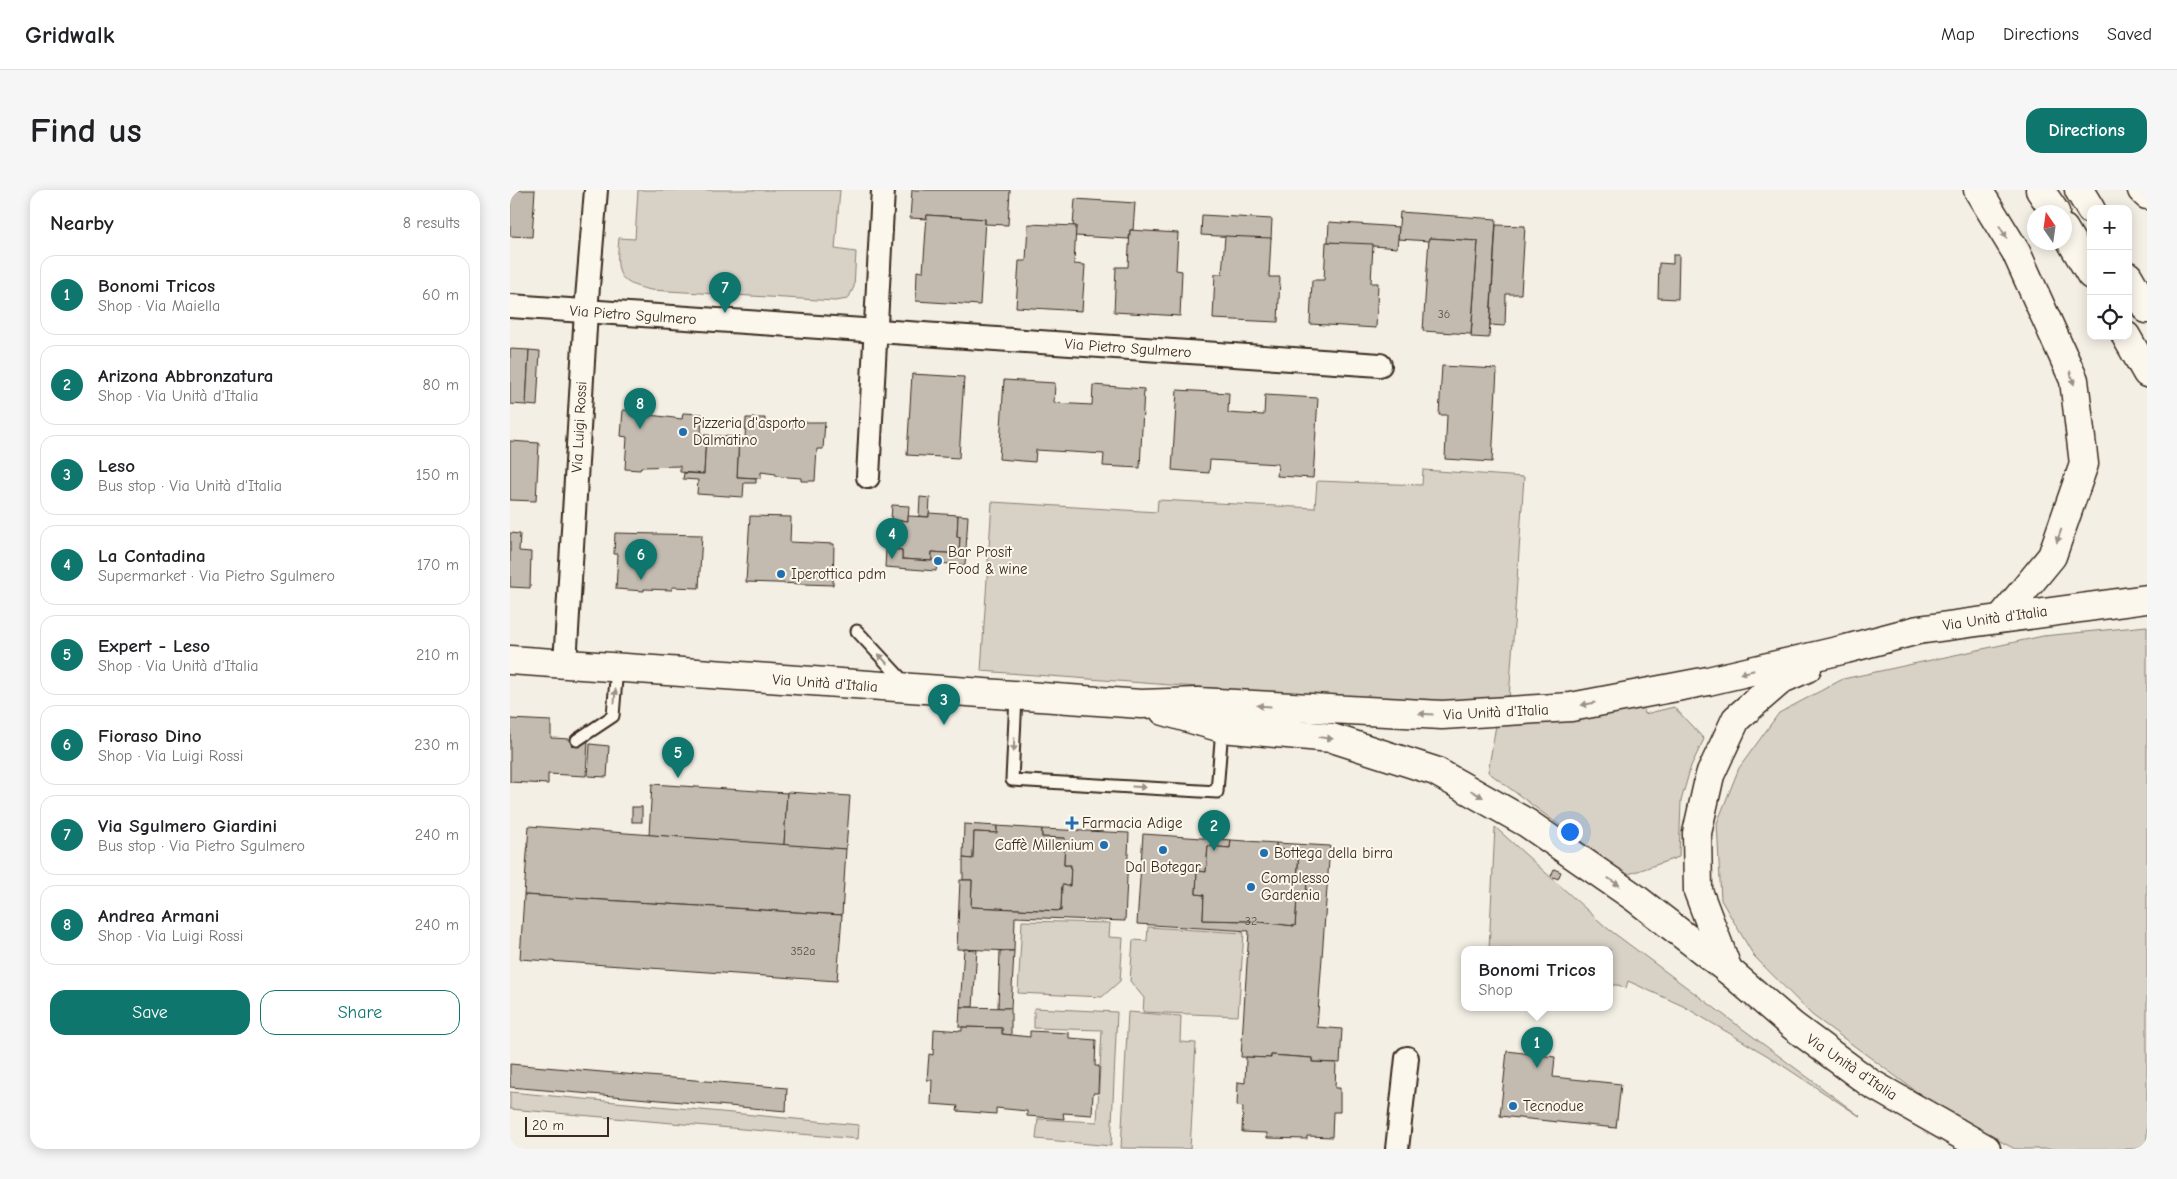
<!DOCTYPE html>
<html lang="en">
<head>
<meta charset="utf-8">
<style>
	:root { --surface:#fff; --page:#f6f6f6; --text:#202124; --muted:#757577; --line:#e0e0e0; --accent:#0f766e }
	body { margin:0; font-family:"Comic Neue",sans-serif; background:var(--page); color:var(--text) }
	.controls { position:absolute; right:15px; top:15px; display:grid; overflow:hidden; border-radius:10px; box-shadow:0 2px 12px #0003 }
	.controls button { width:45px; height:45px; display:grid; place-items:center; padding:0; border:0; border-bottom:1px solid var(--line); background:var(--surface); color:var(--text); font:25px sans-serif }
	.compass { position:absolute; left:1517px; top:15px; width:45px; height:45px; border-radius:50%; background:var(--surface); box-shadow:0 2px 12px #0003; rotate:347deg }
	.scale { position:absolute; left:15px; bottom:12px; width:84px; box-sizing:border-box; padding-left:5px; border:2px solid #3b2a1e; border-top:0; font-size:14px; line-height:18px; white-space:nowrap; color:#3b2a1e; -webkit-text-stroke:4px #fbf7ec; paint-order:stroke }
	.you { position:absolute; left:1059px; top:641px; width:18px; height:18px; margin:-12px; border:4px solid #fff; border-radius:50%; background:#1a73e8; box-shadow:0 0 0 8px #1a73e833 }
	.badge { display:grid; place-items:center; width:32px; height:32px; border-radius:50%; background:var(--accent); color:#fff; font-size:16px; font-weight:700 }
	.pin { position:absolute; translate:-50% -41px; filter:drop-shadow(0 1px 2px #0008) }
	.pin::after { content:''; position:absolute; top:26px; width:18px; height:15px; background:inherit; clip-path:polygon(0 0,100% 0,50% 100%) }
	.popup { position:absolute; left:951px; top:756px; width:152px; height:65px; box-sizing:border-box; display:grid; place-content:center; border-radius:10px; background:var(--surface); filter:drop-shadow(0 1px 4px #0005); font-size:16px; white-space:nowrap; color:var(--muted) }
	.popup b { font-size:19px; color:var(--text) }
	.popup::after { content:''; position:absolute; left:50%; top:100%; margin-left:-10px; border:10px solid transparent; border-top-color:var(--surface) }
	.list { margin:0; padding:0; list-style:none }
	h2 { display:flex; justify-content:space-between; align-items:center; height:65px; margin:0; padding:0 20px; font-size:21px }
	h2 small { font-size:16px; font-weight:400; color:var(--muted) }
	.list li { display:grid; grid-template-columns:32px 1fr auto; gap:15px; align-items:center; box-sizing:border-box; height:80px; margin:0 10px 10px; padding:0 10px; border:1px solid var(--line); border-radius:15px }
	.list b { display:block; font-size:19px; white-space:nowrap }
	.list p { margin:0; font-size:16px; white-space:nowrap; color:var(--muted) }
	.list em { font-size:16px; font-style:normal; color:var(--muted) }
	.actions { display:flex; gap:10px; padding:15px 20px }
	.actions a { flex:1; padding:11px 0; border:1px solid var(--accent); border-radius:15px; text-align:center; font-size:18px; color:var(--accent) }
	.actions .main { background:var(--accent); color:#fff }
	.icon { flex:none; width:28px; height:28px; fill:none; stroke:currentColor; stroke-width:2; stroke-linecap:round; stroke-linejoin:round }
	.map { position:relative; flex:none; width:1637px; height:959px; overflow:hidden; border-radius:15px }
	header { display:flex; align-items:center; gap:30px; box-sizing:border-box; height:70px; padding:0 25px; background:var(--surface); border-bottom:1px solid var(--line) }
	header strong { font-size:24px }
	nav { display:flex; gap:28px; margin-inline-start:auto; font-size:18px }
	.intro { display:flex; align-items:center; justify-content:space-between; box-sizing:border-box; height:120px; padding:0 30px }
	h1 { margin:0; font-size:35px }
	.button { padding:12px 22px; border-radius:15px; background:var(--accent); color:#fff; font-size:18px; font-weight:700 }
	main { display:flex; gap:30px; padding:0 30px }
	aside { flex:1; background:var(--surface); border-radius:15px; box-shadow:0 2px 12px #0003 }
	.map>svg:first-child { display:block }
</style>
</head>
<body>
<header>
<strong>Gridwalk</strong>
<nav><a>Map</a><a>Directions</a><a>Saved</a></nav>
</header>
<div class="intro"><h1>Find us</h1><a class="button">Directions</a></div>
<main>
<aside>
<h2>Nearby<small>8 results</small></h2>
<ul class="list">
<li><span class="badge">1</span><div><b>Bonomi Tricos</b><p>Shop · Via Maiella</p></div><em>60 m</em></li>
<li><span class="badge">2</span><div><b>Arizona Abbronzatura</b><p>Shop · Via Unità d'Italia</p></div><em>80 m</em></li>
<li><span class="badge">3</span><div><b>Leso</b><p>Bus stop · Via Unità d'Italia</p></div><em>150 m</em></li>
<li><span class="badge">4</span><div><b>La Contadina</b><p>Supermarket · Via Pietro Sgulmero</p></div><em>170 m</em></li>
<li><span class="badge">5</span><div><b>Expert - Leso</b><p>Shop · Via Unità d'Italia</p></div><em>210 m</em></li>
<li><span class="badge">6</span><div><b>Fioraso Dino</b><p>Shop · Via Luigi Rossi</p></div><em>230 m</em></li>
<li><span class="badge">7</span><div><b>Via Sgulmero Giardini</b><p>Bus stop · Via Pietro Sgulmero</p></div><em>240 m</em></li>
<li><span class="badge">8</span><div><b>Andrea Armani</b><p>Shop · Via Luigi Rossi</p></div><em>240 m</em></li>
</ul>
<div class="actions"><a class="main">Save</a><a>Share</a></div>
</aside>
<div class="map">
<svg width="1637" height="959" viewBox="0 0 1637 959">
	<rect width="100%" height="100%" fill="#f3efe4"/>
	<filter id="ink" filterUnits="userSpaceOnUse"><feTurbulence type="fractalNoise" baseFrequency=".02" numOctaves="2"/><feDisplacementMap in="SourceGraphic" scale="10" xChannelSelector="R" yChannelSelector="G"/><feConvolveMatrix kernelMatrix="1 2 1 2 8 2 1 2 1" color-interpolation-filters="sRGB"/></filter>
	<g filter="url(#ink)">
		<g fill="#d8d1c6" stroke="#8a7e72">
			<path d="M128,0H330L325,59L346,62L344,97L338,109L325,111L141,100C105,93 106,81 109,48L125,49Z"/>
			<path d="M913,280L1014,287L999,509L958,513L715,499L471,481L482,312L647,322L648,310L805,318L807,291L912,295Z"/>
			<path d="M1637,436V959H1505L1433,921L1302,825L1244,766L1211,710L1207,633L1229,578L1269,523L1333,489L1533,446Z"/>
			<path d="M1133,516L1135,524L1164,517L1194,549L1181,576L1171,611L1169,667L1116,685L978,582L986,535Z"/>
			<path d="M985,637L1097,738L1351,927L1258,866L1173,816L1118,791L1116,798L1108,795H1100V759H979Z"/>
			<path d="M512,731L600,733L599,747L613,748L610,791L592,807L508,803Z"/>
			<path d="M638,737L734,743L728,826L633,822L634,808L620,791L623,750L637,751Z"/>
			<path d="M524,818L607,822L601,956L526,949L528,929L587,932L592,840L524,838Z"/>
			<path d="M618,822L671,826L670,852L686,853L680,959L611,958Z"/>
			<path d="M0,902L349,935L348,949L0,919Z"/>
		</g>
		<g fill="#c3bbb0" stroke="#3b2a1e">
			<path d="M0,0H25L22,47L0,46Z"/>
			<path d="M402,0H500L498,35L475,34V29L417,25V29L400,28Z"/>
			<path d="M565,9L625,13L623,40H620L619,49L565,46L566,36H563Z"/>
			<path d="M890,22L986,29L979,148L961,147L968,51L919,48V51L888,49Z"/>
			<path d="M417,25L475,29L470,115L406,111L407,81L413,82Z"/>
			<path d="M692,25L762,29L761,49L691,45Z"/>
			<path d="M819,32L889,37L887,58L818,52Z"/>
			<path d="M518,34L566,36L564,74L575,75L572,121L506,117L509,71H516Z"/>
			<path d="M986,35L1015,36L1011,104H996L995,136L980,135Z"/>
			<path d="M620,40L668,43L666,80L672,81L670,126L604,122L606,77H618Z"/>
			<path d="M715,46L761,48L759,87H770L768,132L703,129L705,84H712Z"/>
			<path d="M919,48L968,51L961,144L913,141Z"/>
			<path d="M816,52L863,54L861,93H868L866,138L800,134L802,90H814Z"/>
			<path d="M1163,65H1169L1168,109L1148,108L1149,73L1163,74Z"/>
			<path d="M0,159L19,160L16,215L0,214Z"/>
			<path d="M19,160L30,161L27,216L16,215Z"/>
			<path d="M932,176L987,179L982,272L935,269L937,225H929Z"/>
			<path d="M402,184L454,187L449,268L397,265Z"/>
			<path d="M494,190L545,193L544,213L582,215L583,195L634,199L630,278L593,276L594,264L526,260L525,272L489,269Z"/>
			<path d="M667,200L719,203L718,223L733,224L754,225L755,205L808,208L803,288L767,286L768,274L700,270L699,283L662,280Z"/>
			<path d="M113,220L133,221L132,224L172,229L173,223L192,224L191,245H196L194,284L170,282V276L131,277L130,280L115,279L117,247L111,246Z"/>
			<path d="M236,228H255V234L270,235V232H315L313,259H307L305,291H291V288L266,286V284L251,282V288L227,287L229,247L235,248Z"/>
			<path d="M196,245L229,247L227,287L246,288V293H234L233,307L187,304L188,290L173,289L174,283L194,284Z"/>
			<path d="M0,251L29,253L26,311L0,310Z"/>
			<path d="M410,307L420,308L419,327L409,326Z"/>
			<path d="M382,315L399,316L398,331L381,330Z"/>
			<path d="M419,323L448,325L447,347H450L449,364L422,362V371L392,369V360L376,359L378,335H383V330L398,331V326L419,327Z"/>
			<path d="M448,325L458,326L455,375L427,373L426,381L375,377L376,359L392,360V369L422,371V362L449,364L450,347H447Z"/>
			<path d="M240,326L281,327L280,352L324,354L323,395L236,392Z"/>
			<path d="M0,343L10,344L9,361L21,362L20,398L0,397Z"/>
			<path d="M105,343L192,345L189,398L162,397V400L134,399V401L106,399L108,364H104Z"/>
			<path d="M0,529L41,531V548L78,550L76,586L38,584V594L0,592Z"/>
			<path d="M80,554L99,556L97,587L78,586Z"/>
			<path d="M142,594L277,603L274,655L139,645Z"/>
			<path d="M277,602L340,606L336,659L274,655Z"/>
			<rect x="122" y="617" width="10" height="15"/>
			<path d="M454,634L487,636V643L464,642L463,669L453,668Z"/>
			<path d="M19,636L336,659L332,725L14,705Z"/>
			<path d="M487,636L532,639V647L555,648L554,675H561L560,696L552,695L551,721L461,717L462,690H453V668L463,669L464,642L487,643Z"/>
			<path d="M532,639L619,643L615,731L505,727L504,761L447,759L450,690H462L461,717L551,721L552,695L560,696L561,675H554L555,648L532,647Z"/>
			<path d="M633,644L721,650L720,658L698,656L696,682L687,681L686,704L694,705L693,730L741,731L785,736L787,708H796L797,689H787L789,661L766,659V653L820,656L807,837L832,839L830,873L802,872V868L761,865V868L731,867L739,741L627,734Z"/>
			<path d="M721,650L766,653V659L789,661L787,689H797L796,708H787L785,736L741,731L693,730L694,705L686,704L687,681L696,682L698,656L720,658Z"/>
			<path d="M1044,679L1051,682L1048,689L1041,686Z"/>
			<path d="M14,705L332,725L327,791L10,769Z"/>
			<path d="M454,759L467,760L463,817H450Z"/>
			<path d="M490,761H504L501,818H488Z"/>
			<path d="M450,817L501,818V845L492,844V838L449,837Z"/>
			<path d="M452,837L492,838V844L520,847V841L559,843V848L586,850L585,876H589L588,903H583L582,925L553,923L554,929L517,926V921L486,918V924L447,921L448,916L421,914L422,890H417L419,864L423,865L424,839L452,841Z"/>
			<path d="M997,861L1045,867L1043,887L1111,894L1106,938L990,926Z"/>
			<path d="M761,865L802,868V872L826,873L825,898H830V922H823L822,947L797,946V949L757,948V943L732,942L733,917L727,916L728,892L735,893L736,867L761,868Z"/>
			<path d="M0,874L277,898L276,921L0,897Z"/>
		</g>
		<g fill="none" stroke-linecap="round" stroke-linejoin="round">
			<defs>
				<g id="lane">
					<path d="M347,441L397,495"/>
					<path d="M506,507L502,590L707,602L712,538"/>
					<path d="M67,550L103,526L107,477"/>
				</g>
				<g id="street">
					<path d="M0,116L870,175"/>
					<path d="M358,287L373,0"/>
					<path d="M55,474L76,121L86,0"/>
					<path d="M887,959L897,868"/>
				</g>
				<g id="primary">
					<path d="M0,470L631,514L688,512L932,525L1061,517L1198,491L1336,459L1408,440L1637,409"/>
					<path d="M654,521L712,538L822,548L925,581L1017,633L1124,707L1218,780L1283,836L1360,893L1476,959"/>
					<path d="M1218,780L1188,701L1187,643L1200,585L1226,529L1272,489L1297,478"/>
				</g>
				<g id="highway">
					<path d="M1468,0L1506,62L1564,190L1574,274L1542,366L1492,427"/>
					<path d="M1530,0L1545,22"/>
					<path d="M1569,0L1581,20"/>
					<path d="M1632,0L1637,5"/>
					<path d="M1554,39L1581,85"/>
					<path d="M1618,86L1637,119"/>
					<path d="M1616,146L1637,183"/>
				</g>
			</defs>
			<use href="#lane" stroke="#3b2a1e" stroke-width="15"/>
			<use href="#street" stroke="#3b2a1e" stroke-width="26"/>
			<use href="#primary" stroke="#3b2a1e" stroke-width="31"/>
			<use href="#highway" stroke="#3b2a1e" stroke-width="31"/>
			<use href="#lane" stroke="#fbf7ec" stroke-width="11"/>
			<use href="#street" stroke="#fbf7ec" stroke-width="22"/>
			<use href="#primary" stroke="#fbf7ec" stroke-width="28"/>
			<use href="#highway" stroke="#fbf7ec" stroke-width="28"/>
		</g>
		<defs><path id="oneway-solid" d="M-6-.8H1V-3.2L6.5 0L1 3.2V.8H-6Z" transform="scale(1.25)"/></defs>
		<g fill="#9b9085">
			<use href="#oneway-solid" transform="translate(1493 42) rotate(59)"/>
			<use href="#oneway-solid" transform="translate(1562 188) rotate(73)"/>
			<use href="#oneway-solid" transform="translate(1549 346) rotate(109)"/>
			<use href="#oneway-solid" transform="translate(373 469) rotate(-133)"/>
			<use href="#oneway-solid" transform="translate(1237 482) rotate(167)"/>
			<use href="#oneway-solid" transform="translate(105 506) rotate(-86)"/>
			<use href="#oneway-solid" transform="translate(1078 514) rotate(169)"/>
			<use href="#oneway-solid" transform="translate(754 516) rotate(-177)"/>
			<use href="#oneway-solid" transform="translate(916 524) rotate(-177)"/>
			<use href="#oneway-solid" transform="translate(816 548) rotate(7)"/>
			<use href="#oneway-solid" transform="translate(504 555) rotate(93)"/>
			<use href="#oneway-solid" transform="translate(629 597) rotate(3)"/>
			<use href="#oneway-solid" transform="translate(967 604) rotate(30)"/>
			<use href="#oneway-solid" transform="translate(1104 692) rotate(34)"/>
		</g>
	</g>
	<g fill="#1f6fb2" stroke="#fbf7ec" stroke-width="2">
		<circle cx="173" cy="242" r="5"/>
		<circle cx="428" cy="371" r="5"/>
		<circle cx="271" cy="384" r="5"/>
		<path d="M559.5 625.5h5v5h5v5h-5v5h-5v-5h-5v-5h5z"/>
		<circle cx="594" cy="655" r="5"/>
		<circle cx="653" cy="660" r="5"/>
		<circle cx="754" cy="663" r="5"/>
		<circle cx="741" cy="697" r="5"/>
		<circle cx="1003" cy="916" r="5"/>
	</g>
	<g text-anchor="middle" stroke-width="4" stroke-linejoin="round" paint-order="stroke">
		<g font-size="12" fill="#5d4e42">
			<text x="934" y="128">36</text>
			<text x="741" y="735">32</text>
			<text x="293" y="765">352a</text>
		</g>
		<g font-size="15" fill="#3b2a1e" stroke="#fbf7ec">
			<text transform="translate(123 125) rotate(4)" y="5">Via Pietro Sgulmero</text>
			<text transform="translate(618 158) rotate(4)" y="5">Via Pietro Sgulmero</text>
			<text transform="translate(69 237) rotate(-87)" y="5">Via Luigi Rossi</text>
			<text transform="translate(1485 428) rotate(-8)" y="5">Via Unità d'Italia</text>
			<text transform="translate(315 493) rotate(4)" y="5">Via Unità d'Italia</text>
			<text transform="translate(986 522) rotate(-3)" y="5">Via Unità d'Italia</text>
			<text transform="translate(1342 877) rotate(34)" y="5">Via Unità d'Italia</text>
		</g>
		<g font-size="15" fill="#3b2a1e" stroke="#fbf7ec" text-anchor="start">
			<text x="183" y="238">Pizzeria d'asporto<tspan x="183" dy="17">Dalmatino</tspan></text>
			<text x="438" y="367">Bar Prosit<tspan x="438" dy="17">Food &amp; wine</tspan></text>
			<text x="281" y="389">Iperottica pdm</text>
			<text x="572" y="638">Farmacia Adige</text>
			<text x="584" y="660" text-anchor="end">Caffè Millenium</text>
			<text x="764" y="668">Bottega della birra</text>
			<text x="653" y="682" text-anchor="middle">Dal Botegar</text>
			<text x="751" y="693">Complesso<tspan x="751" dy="17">Gardenia</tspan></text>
			<text x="1013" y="921">Tecnodue</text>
		</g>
	</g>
</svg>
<div class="controls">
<button>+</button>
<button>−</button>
<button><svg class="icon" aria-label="locate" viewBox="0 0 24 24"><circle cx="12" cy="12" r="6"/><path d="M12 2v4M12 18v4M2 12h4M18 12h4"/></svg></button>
</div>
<svg class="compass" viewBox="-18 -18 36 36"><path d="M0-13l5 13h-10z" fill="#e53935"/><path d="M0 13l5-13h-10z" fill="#757577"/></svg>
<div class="scale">20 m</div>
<div class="you"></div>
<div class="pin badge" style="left:1027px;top:878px">1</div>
<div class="popup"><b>Bonomi Tricos</b>Shop</div>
<div class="pin badge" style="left:704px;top:661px">2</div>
<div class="pin badge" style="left:434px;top:535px">3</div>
<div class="pin badge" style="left:382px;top:369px">4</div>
<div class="pin badge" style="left:168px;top:588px">5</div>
<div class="pin badge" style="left:131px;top:390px">6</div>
<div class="pin badge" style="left:215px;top:123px">7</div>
<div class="pin badge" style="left:130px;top:239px">8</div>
</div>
</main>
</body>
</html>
